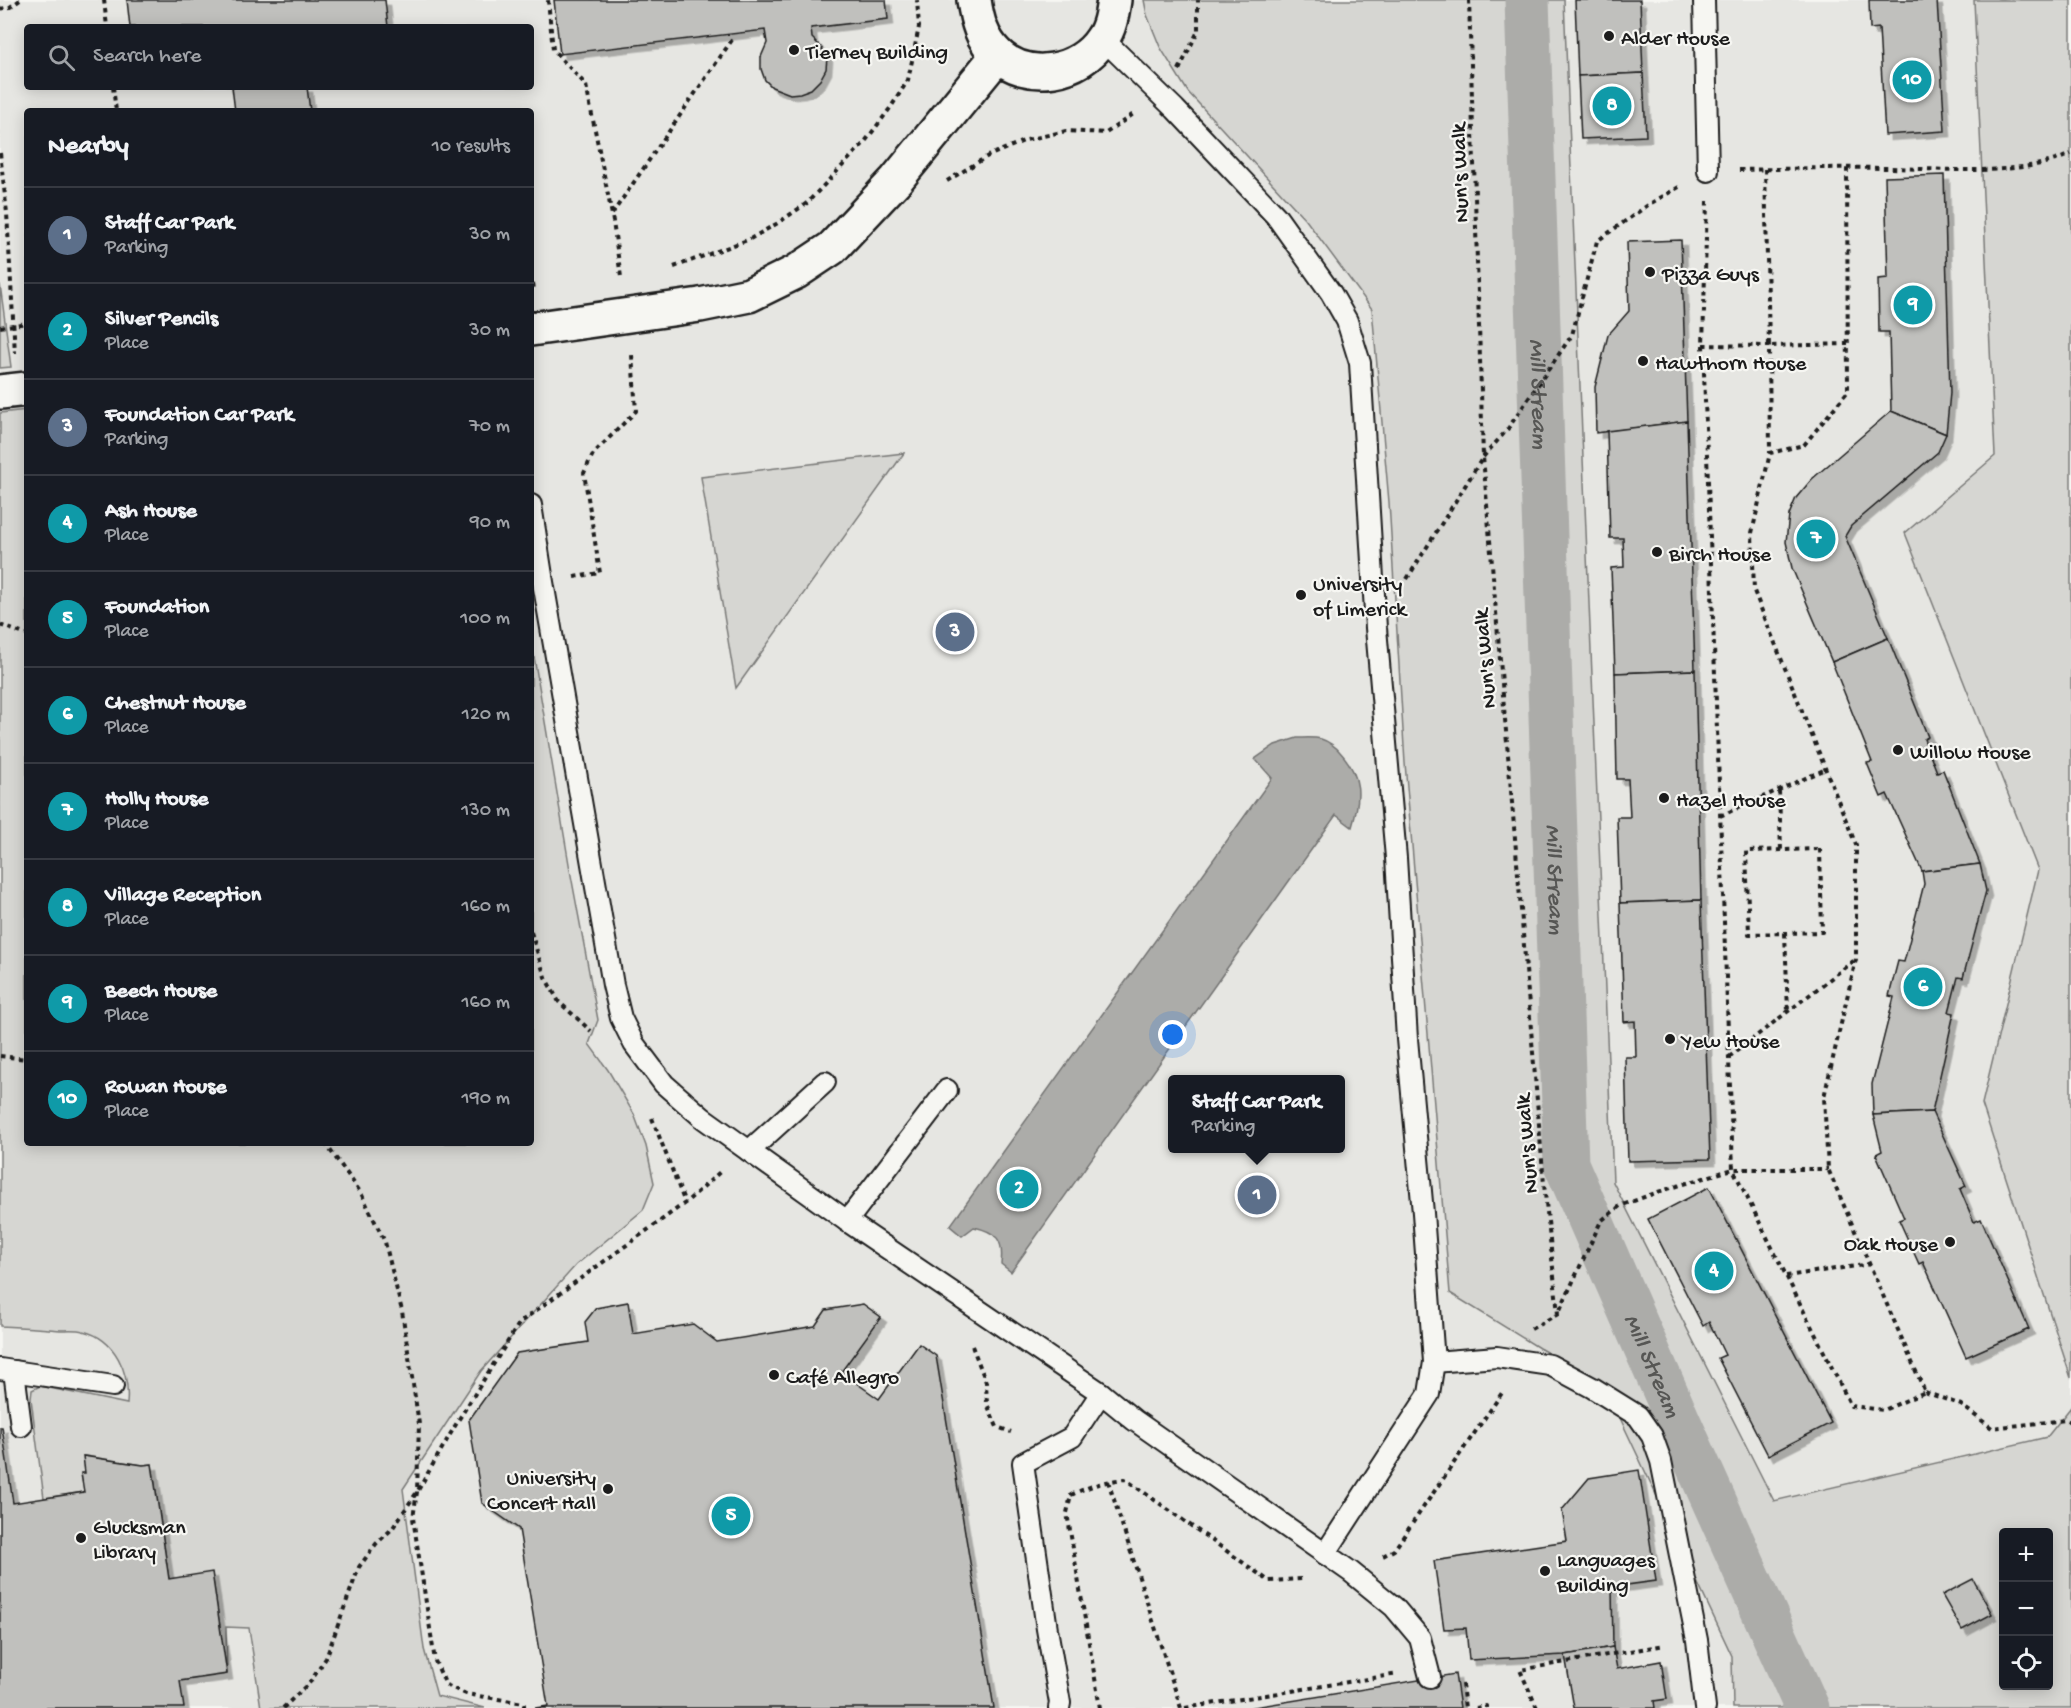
<!DOCTYPE html>
<html lang="en">
<head>
<meta charset="utf-8">
<style>
	:root { --surface:#171b24; --page:#242831; --text:#f1f3f6; --muted:#9ea1a6; --line:#363941; --accent:#d93025 }
	body { margin:0; font-family:"Gochi Hand",sans-serif; background:var(--page); color:var(--text) }
	.controls { position:absolute; right:18px; bottom:18px; display:grid; overflow:hidden; border-radius:6px; box-shadow:0 3px 15px #0003 }
	.controls button { width:54px; height:54px; display:grid; place-items:center; padding:0; border:0; border-bottom:2px solid var(--line); background:var(--surface); color:var(--text); font:30px sans-serif }
	.you { position:absolute; left:1173px; top:1035px; width:21px; height:21px; margin:-15px; border:4px solid #fff; border-radius:50%; background:#1a73e8; box-shadow:0 0 0 9px #1a73e833 }
	.badge { display:grid; place-items:center; width:39px; height:39px; border-radius:50%; background:var(--accent); color:#fff; font-size:20px; font-weight:700 }
	.pin { position:absolute; translate:-50% -50%; border:3px solid #fff; box-shadow:0 2px 6px #0006 }
	.popup { position:absolute; left:1168px; top:1075px; width:177px; height:78px; box-sizing:border-box; display:grid; place-content:center; border-radius:6px; background:var(--surface); filter:drop-shadow(0 2px 4px #0005); font-size:20px; white-space:nowrap; color:var(--muted) }
	.popup b { font-size:22px; color:var(--text) }
	.popup::after { content:''; position:absolute; left:50%; top:100%; margin-left:-12px; border:12px solid transparent; border-top-color:var(--surface) }
	.list { margin:0; padding:0; list-style:none }
	h2 { display:flex; justify-content:space-between; align-items:center; height:78px; margin:0; padding:0 24px; font-size:26px }
	h2 small { font-size:20px; font-weight:400; color:var(--muted) }
	.list li { display:grid; grid-template-columns:39px 1fr auto; gap:18px; align-items:center; box-sizing:border-box; height:96px; padding:0 24px; border-top:2px solid var(--line) }
	.list b { display:block; font-size:22px; white-space:nowrap }
	.list p { margin:0; font-size:20px; white-space:nowrap; color:var(--muted) }
	.list em { font-size:20px; font-style:normal; color:var(--muted) }
	.icon { flex:none; width:33px; height:33px; fill:none; stroke:currentColor; stroke-width:2; stroke-linecap:round; stroke-linejoin:round }
	.map { position:relative; flex:none; width:2071px; height:1708px; overflow:hidden }
	.search { position:absolute; background:var(--surface); box-shadow:0 3px 15px #0003; left:24px; top:24px; width:510px; height:66px; display:flex; align-items:center; gap:15px; box-sizing:border-box; padding:0 21px; border-radius:6px; color:var(--muted); font-size:22px }
	.panel { position:absolute; background:var(--surface); box-shadow:0 3px 15px #0003; left:24px; top:108px; width:510px; height:1038px; border-radius:6px }
	.map>svg:first-child { display:block }
</style>
</head>
<body>
<div class="map">
<svg width="2071" height="1708" viewBox="0 0 2071 1708">
	<defs>
		<filter id="shadow"><feDropShadow dx="5.5" dy="5.5" stdDeviation="0" flood-color="#0004"/></filter>
	</defs>
	<rect width="100%" height="100%" fill="#f6f6f2"/>
	<filter id="ink" filterUnits="userSpaceOnUse"><feTurbulence type="fractalNoise" baseFrequency=".0167" numOctaves="2"/><feDisplacementMap in="SourceGraphic" scale="12" xChannelSelector="R" yChannelSelector="G"/><feConvolveMatrix kernelMatrix="1 2 1 2 8 2 1 2 1" color-interpolation-filters="sRGB"/></filter>
	<g filter="url(#ink)">
		<path fill="#e6e6e2" fill-rule="evenodd" d="M0,0H2071V1708H0ZM27,27H531V87H27ZM27,111H531V1143H27ZM1173,1080H1341V1148H1173ZM2004,1532H2048V1686H2004Z"/>
		<g fill="#d6d6d2" stroke="#797977" stroke-width="1.5" fill-rule="evenodd">
			<path d="M1144,0H1564L1613,1182L1774,1501L2047,1437L2071,1407V1708H1733L1732,1656L1604,1384L1539,1348L1450,1293L1405,763L1389,502L1372,309L1306,220L1188,92L1160,47L1147,15ZM2004,1532H2048V1686H2004Z"/>
			<path d="M1974,0H2071V1378L1982,1104L2038,870L1905,533L1995,456Z"/>
			<path d="M0,284L11,367L0,368Z"/>
			<path d="M27,410V1143H531V639L570,870L598,1020L589,1044L608,1070L634,1114L646,1146L654,1183L643,1210L576,1265L481,1371L403,1489L424,1649L437,1696L485,1708H261L249,1628L226,1627L227,1674L212,1573L169,1579L152,1464L143,1465L84,1456L85,1473L81,1474L84,1492L44,1498L31,1399L32,1390L40,1386L127,1404C130,1373 116,1339 83,1331C76,1329 67,1330 60,1330C40,1328 20,1327 0,1326V413Z"/>
			<path d="M904,453L736,688L701,477Z"/>
		</g>
		<path fill="#acaca9" stroke="#727271" stroke-width="1.5" d="M1297,738C1305,738 1314,737 1321,739C1328,741 1336,747 1340,752C1362,776 1361,797 1352,827L1336,815L1011,1272L1001,1264C1004,1240 997,1232 974,1227L962,1236L950,1226L1272,778L1255,759L1275,745Z"/>
		<g fill="none" stroke-linecap="round" stroke-linejoin="round">
			<path stroke="#acaca9" stroke-width="45" id="s1" d="M1527,0L1566,1164L1679,1423L1807,1708"/>
		</g>
		<g fill="#c0c0bd" stroke="#1c1c1c" stroke-width="1.5" filter="url(#shadow)">
			<path d="M127,0H385L388,27H130Z"/>
			<path d="M554,0H886L888,19L811,28L812,38L821,47L827,57L826,69L820,80L811,89L800,93L790,94L772,87L765,80L761,69V57L767,43L765,30L560,54Z"/>
			<path d="M1575,0H1640L1643,73L1578,76Z"/>
			<path d="M1869,0H1937L1945,131L1885,135L1879,28L1870,29Z"/>
			<path d="M1643,73L1646,136L1581,139L1578,76Z"/>
			<path d="M232,87H307L310,111H235Z"/>
			<path d="M1944,175L1950,393L1946,434L1891,411L1889,332H1879L1878,279L1888,278L1885,177Z"/>
			<path d="M1681,240L1687,421L1596,433L1595,387L1608,335L1629,311L1627,242Z"/>
			<path d="M1891,411L1946,434L1938,452L1851,526L1845,536L1888,638L1832,662L1792,568L1786,542L1789,515L1796,498L1812,479Z"/>
			<path d="M1687,421L1695,670L1615,673L1611,568L1624,567L1623,538H1610L1607,431Z"/>
			<path d="M1888,638L1928,737L1924,739L1937,772L1943,770L1980,864L1922,871L1887,794L1881,797L1867,763L1872,762L1832,662Z"/>
			<path d="M1695,670L1701,900L1620,903L1617,817H1630L1628,779H1617L1615,673Z"/>
			<path d="M1980,864L1986,891L1963,978L1958,977L1949,1012L1954,1013L1932,1112L1873,1115L1872,1084L1894,997L1889,996L1898,961L1904,962L1924,884L1922,871Z"/>
			<path d="M1701,900L1710,1159L1628,1161L1625,1057H1636L1635,1021L1624,1022L1620,903Z"/>
			<path d="M1932,1112L1966,1186L1960,1189L1974,1222L1981,1219L2029,1329L1966,1357L1923,1262L1919,1264L1899,1220L1904,1218L1876,1154L1882,1151L1873,1115Z"/>
			<path d="M1709,1187L1831,1423L1768,1455L1718,1358L1725,1355L1709,1322L1703,1326L1648,1219Z"/>
			<path d="M628,1302L633,1334L693,1324L717,1342L815,1326L826,1310L863,1304L881,1317L841,1372L879,1399L919,1344L936,1356L994,1708H535L548,1706L519,1529L482,1503L469,1420L517,1353L588,1342L585,1322L596,1308Z"/>
			<path d="M0,1427H2L13,1503L84,1492L81,1473H85L83,1456L143,1465L152,1464L169,1579L212,1572L227,1674L180,1681L184,1708H0Z"/>
			<path d="M1639,1470L1656,1581L1612,1587L1613,1647L1565,1655L1469,1660L1466,1628L1444,1629L1434,1561L1567,1541L1562,1510L1589,1478Z"/>
			<path d="M1973,1579L1992,1614L1962,1630L1942,1595Z"/>
			<path d="M1613,1647L1617,1669L1661,1661L1667,1699L1654,1701L1655,1708H1574L1565,1655Z"/>
			<path d="M1455,1674L1460,1708H1248Z"/>
		</g>
		<g fill="none" stroke-linecap="round" stroke-linejoin="round">
			<defs>
				<g id="lane">
					<path d="M1704,0L1708,171"/>
					<path d="M1103,39L1175,109L1276,216L1331,293L1347,321L1360,363L1376,628L1396,858L1407,1039L1423,1213L1434,1362L1429,1394L1325,1554"/>
					<path d="M531,505L543,582L613,985L621,1018L634,1044L664,1084L703,1118L847,1221L1101,1393L1134,1420L1351,1572L1394,1607L1420,1638L1430,1677"/>
					<path d="M749,1151L825,1082"/>
					<path d="M847,1221L947,1090"/>
					<path d="M1434,1362L1497,1357L1550,1365L1593,1388L1638,1416L1652,1436L1661,1461L1697,1640L1705,1708"/>
					<path d="M0,1369L113,1386"/>
					<path d="M14,1371L21,1426"/>
					<path d="M1059,1708L1060,1703L1047,1629L1023,1463L1072,1437L1101,1393"/>
				</g>
				<g id="street">
					<path d="M974,0C977,21 982,39 997,54C1028,83 1080,73 1102,39C1110,28 1112,14 1114,0"/>
					<path d="M531,329L700,305L749,295L796,272L832,248L896,180L998,55"/>
					<path d="M0,392L27,389"/>
				</g>
			</defs>
			<use href="#lane" stroke="#1c1c1c" stroke-width="24"/>
			<use href="#street" stroke="#1c1c1c" stroke-width="38"/>
			<g stroke="#1c1c1c" stroke-width="4" stroke-dasharray="4.5 4.5" stroke-linecap="butt">
				<path d="M104,0L107,27"/>
				<path d="M548,0L553,50L586,85L612,215L621,277"/>
				<path d="M1469,0L1483,457L1544,1184L1558,1314"/>
				<path d="M0,9L10,7L20,0"/>
				<path d="M1179,70L1198,31V0"/>
				<path d="M113,87L116,111"/>
				<path d="M0,153L7,213L15,353"/>
				<path d="M1765,169L1769,346L1848,344"/>
				<path d="M1739,170C1786,169 1833,167 1881,168C1938,168 2019,178 2071,154"/>
				<path d="M947,181L988,156L1026,140L1066,131L1106,133L1135,113"/>
				<path d="M1707,201L1703,345L1733,1169L1851,1406L1884,1410L1925,1392L1828,1169L1824,1097L1856,959V845L1754,591L1752,533L1770,453L1804,445L1848,391L1847,167"/>
				<path d="M612,214L734,37"/>
				<path d="M674,267L750,239L778,223L807,203L864,143L891,107L908,80L919,27L917,0"/>
				<path d="M531,286L539,285"/>
				<path d="M0,327L27,323"/>
				<path d="M1703,345L1769,346L1770,453"/>
				<path d="M574,577L600,573L584,473L593,454L636,411L632,355"/>
				<path d="M1407,579L1483,457L1507,430L1572,335L1597,241L1651,203L1681,186"/>
				<path d="M0,625L27,635"/>
				<path d="M1779,791L1781,850"/>
				<path d="M1720,816L1826,769"/>
				<path d="M1820,849L1822,932L1749,934L1746,851Z"/>
				<path d="M531,932L545,977L559,1002L591,1031"/>
				<path d="M1785,933L1788,1012"/>
				<path d="M0,1056L27,1059"/>
				<path d="M1729,1057L1856,959"/>
				<path d="M652,1118L685,1203"/>
				<path d="M325,1143L361,1193L385,1242L402,1311L419,1424L417,1492L413,1518L435,1661L446,1685L466,1694L524,1703V1708"/>
				<path d="M1786,1276L1871,1264"/>
				<path d="M1531,1329L1558,1314L1601,1221L1620,1206L1658,1192L1733,1169H1828"/>
				<path d="M972,1346L986,1382L987,1404L997,1427L1011,1432"/>
				<path d="M1925,1392L1961,1405L1992,1428L2066,1420L2071,1422"/>
				<path d="M1108,1481L1181,1708"/>
				<path d="M1383,1556L1394,1550L1502,1393L1500,1391"/>
				<path d="M1462,1684L1465,1708"/>
				<path d="M283,1708L311,1681L326,1658L359,1567L376,1544L392,1529L417,1492L459,1419L520,1322L685,1203L721,1171"/>
				<path d="M1100,1708L1067,1513L1071,1495C1089,1486 1106,1481 1125,1479L1269,1581L1302,1579"/>
				<path d="M1185,1708L1398,1674"/>
				<path d="M1476,1708L1486,1706V1708"/>
				<path d="M1537,1708L1520,1670L1665,1645"/>
			</g>
			<use href="#lane" stroke="#f6f6f2" stroke-width="20"/>
			<use href="#street" stroke="#f6f6f2" stroke-width="33"/>
		</g>
	</g>
	<g fill="#1c1c1c" stroke="#f6f6f2" stroke-width="2">
		<circle cx="1609" cy="36" r="6"/>
		<circle cx="794" cy="50" r="6"/>
		<circle cx="1650" cy="272" r="6"/>
		<circle cx="1643" cy="361" r="6"/>
		<circle cx="1657" cy="552" r="6"/>
		<circle cx="1301" cy="595" r="6"/>
		<circle cx="1898" cy="750" r="6"/>
		<circle cx="1664" cy="798" r="6"/>
		<circle cx="1670" cy="1039" r="6"/>
		<circle cx="1950" cy="1242" r="6"/>
		<circle cx="774" cy="1375" r="6"/>
		<circle cx="608" cy="1489" r="6"/>
		<circle cx="81" cy="1538" r="6"/>
		<circle cx="1545" cy="1571" r="6"/>
	</g>
	<g text-anchor="middle" stroke-width="4.5" stroke-linejoin="round" paint-order="stroke">
		<g font-size="22" fill="#1c1c1c" stroke="#f6f6f2" text-anchor="start">
			<text x="1621" y="44">Alder House</text>
			<text x="806" y="58">Tierney Building</text>
			<text x="1662" y="280">Pizza Guys</text>
			<text x="1655" y="369">Hawthorn House</text>
			<text x="1669" y="560">Birch House</text>
			<text x="1313" y="590">University<tspan x="1313" dy="25">of Limerick</tspan></text>
			<text x="1910" y="758">Willow House</text>
			<text x="1676" y="806">Hazel House</text>
			<text x="1682" y="1047">Yew House</text>
			<text x="1938" y="1250" text-anchor="end">Oak House</text>
			<text x="786" y="1383">Café Allegro</text>
			<text x="596" y="1484" text-anchor="end">University<tspan x="596" dy="25">Concert Hall</tspan></text>
			<text x="93" y="1533">Glucksman<tspan x="93" dy="25">Library</tspan></text>
			<text x="1557" y="1566">Languages<tspan x="1557" dy="25">Building</tspan></text>
		</g>
		<g font-size="22" fill="#1c1c1c" stroke="#f6f6f2">
			<text transform="translate(1458 173) rotate(-92)" y="8">Nun's Walk</text>
			<text transform="translate(1483 659) rotate(-95)" y="8">Nun's Walk</text>
			<text transform="translate(1525 1144) rotate(-95)" y="8">Nun's Walk</text>
		</g>
		<g font-size="24" font-style="italic" fill="#565654" stroke="#f6f6f2">
			<text dy="8" stroke="none"><textPath href="#s1" startOffset="394">Mill Stream</textPath></text>
			<text dy="8" stroke="none"><textPath href="#s1" startOffset="880">Mill Stream</textPath></text>
			<text dy="8" stroke="none"><textPath href="#s1" startOffset="1384">Mill Stream</textPath></text>
		</g>
	</g>
</svg>
<div class="controls">
<button>+</button>
<button>−</button>
<button><svg class="icon" aria-label="locate" viewBox="0 0 24 24"><circle cx="12" cy="12" r="6"/><path d="M12 2v4M12 18v4M2 12h4M18 12h4"/></svg></button>
</div>
<div class="you"></div>
<div class="pin badge" style="left:1257px;top:1195px;background:#5c6f8a">1</div>
<div class="popup"><b>Staff Car Park</b>Parking</div>
<div class="pin badge" style="left:1019px;top:1189px;background:#0f9aa8">2</div>
<div class="pin badge" style="left:955px;top:632px;background:#5c6f8a">3</div>
<div class="pin badge" style="left:1714px;top:1271px;background:#0f9aa8">4</div>
<div class="pin badge" style="left:731px;top:1516px;background:#0f9aa8">5</div>
<div class="pin badge" style="left:1923px;top:987px;background:#0f9aa8">6</div>
<div class="pin badge" style="left:1816px;top:539px;background:#0f9aa8">7</div>
<div class="pin badge" style="left:1612px;top:106px;background:#0f9aa8">8</div>
<div class="pin badge" style="left:1913px;top:305px;background:#0f9aa8">9</div>
<div class="pin badge" style="left:1912px;top:80px;background:#0f9aa8">10</div>
<div class="search"><svg class="icon" aria-label="search" viewBox="0 0 24 24"><circle cx="10" cy="10" r="6"/><path d="M15 15l6 6"/></svg>Search here</div>
<section class="panel">
<h2>Nearby<small>10 results</small></h2>
<ul class="list">
<li><span class="badge" style="background:#5c6f8a">1</span><div><b>Staff Car Park</b><p>Parking</p></div><em>30 m</em></li>
<li><span class="badge" style="background:#0f9aa8">2</span><div><b>Silver Pencils</b><p>Place</p></div><em>30 m</em></li>
<li><span class="badge" style="background:#5c6f8a">3</span><div><b>Foundation Car Park</b><p>Parking</p></div><em>70 m</em></li>
<li><span class="badge" style="background:#0f9aa8">4</span><div><b>Ash House</b><p>Place</p></div><em>90 m</em></li>
<li><span class="badge" style="background:#0f9aa8">5</span><div><b>Foundation</b><p>Place</p></div><em>100 m</em></li>
<li><span class="badge" style="background:#0f9aa8">6</span><div><b>Chestnut House</b><p>Place</p></div><em>120 m</em></li>
<li><span class="badge" style="background:#0f9aa8">7</span><div><b>Holly House</b><p>Place</p></div><em>130 m</em></li>
<li><span class="badge" style="background:#0f9aa8">8</span><div><b>Village Reception</b><p>Place</p></div><em>160 m</em></li>
<li><span class="badge" style="background:#0f9aa8">9</span><div><b>Beech House</b><p>Place</p></div><em>160 m</em></li>
<li><span class="badge" style="background:#0f9aa8">10</span><div><b>Rowan House</b><p>Place</p></div><em>190 m</em></li>
</ul>
</section>
</div>
</body>
</html>
